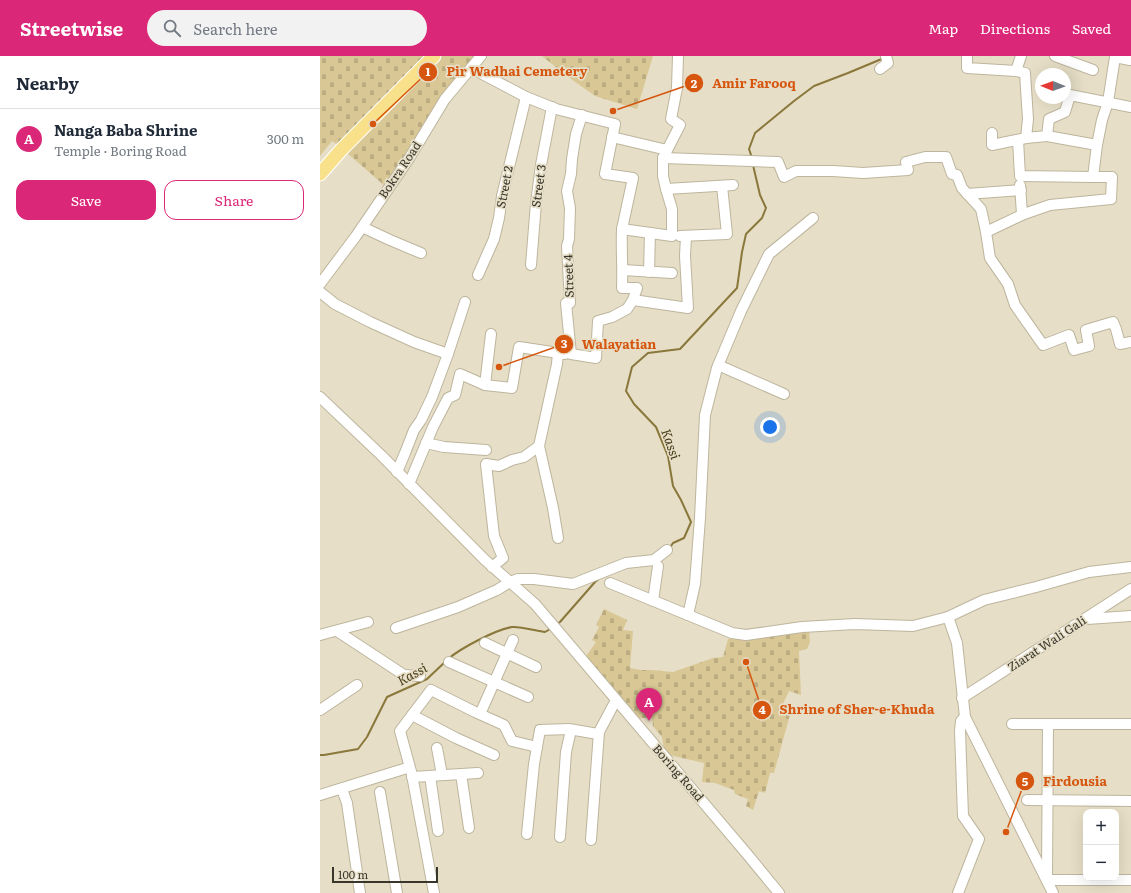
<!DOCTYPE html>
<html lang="en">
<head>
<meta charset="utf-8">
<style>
	:root { --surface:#fff; --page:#f2f2f3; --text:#1f2937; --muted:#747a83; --line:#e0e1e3; --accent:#db2777 }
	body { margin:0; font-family:Literata,serif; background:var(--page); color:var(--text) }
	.controls { position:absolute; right:12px; bottom:12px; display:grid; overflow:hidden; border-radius:8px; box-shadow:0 4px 16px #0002 }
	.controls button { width:36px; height:36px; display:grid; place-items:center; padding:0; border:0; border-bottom:1px solid var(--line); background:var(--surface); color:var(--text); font:20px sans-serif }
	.compass { position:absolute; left:715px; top:12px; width:36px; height:36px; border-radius:50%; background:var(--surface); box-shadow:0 4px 16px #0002; rotate:271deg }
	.scale { position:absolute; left:12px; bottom:10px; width:106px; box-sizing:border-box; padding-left:4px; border:2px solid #39362c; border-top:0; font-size:11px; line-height:14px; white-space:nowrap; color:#39362c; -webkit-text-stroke:3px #e6dec6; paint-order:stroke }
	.you { position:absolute; left:450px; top:371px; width:14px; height:14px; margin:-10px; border:3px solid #fff; border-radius:50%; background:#1a73e8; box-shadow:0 0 0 6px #1a73e833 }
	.badge { display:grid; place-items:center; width:26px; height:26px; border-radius:50%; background:var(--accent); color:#fff; font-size:13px; font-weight:700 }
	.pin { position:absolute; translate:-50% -33px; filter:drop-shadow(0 1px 2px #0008) }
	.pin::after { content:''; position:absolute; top:21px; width:14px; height:12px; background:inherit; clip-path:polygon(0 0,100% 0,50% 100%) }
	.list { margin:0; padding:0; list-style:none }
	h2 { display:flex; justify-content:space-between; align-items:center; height:52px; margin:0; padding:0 16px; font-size:17px }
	h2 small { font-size:13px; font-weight:400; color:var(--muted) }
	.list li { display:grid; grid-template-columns:26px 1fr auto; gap:12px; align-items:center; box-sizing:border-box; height:60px; padding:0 16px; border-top:1px solid var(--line) }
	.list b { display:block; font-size:15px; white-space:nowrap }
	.list p { margin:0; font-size:13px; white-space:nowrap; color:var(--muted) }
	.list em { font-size:13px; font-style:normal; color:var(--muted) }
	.actions { display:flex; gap:8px; padding:12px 16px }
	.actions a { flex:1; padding:9px 0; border:1px solid var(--accent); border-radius:12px; text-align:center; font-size:14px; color:var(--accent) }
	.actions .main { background:var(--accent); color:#fff }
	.icon { flex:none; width:22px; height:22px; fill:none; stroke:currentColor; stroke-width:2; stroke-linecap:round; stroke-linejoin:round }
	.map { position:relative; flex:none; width:811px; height:837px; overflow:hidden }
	header { display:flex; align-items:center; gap:24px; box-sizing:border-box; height:56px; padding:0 20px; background:var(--accent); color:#fff }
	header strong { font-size:19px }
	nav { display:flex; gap:22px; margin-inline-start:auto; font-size:14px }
	.search { width:280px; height:36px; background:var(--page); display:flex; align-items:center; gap:10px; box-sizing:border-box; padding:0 14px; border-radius:22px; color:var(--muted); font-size:15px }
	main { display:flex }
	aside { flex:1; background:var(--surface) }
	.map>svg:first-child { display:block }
</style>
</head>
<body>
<header>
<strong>Streetwise</strong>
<div class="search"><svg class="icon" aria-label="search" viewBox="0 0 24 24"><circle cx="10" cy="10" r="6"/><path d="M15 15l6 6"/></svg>Search here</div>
<nav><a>Map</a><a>Directions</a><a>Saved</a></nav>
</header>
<main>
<aside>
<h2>Nearby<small></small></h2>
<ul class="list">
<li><span class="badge">A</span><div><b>Nanga Baba Shrine</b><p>Temple · Boring Road</p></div><em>300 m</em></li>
</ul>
<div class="actions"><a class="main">Save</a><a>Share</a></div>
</aside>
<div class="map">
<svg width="811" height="837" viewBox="0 0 811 837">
	<defs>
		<pattern id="cemetery-stones" width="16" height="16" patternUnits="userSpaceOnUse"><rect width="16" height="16" fill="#d9c895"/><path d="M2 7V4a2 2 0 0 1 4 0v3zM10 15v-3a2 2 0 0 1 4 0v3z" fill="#bbac81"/></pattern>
	</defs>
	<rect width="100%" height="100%" fill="#e6dec6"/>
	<g fill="url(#cemetery-stones)">
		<path d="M0,0H155L66,131L19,90L12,85L0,100Z"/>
		<path d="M222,0H333L317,53L275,40L247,20Z"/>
		<path d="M284,553L307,564L303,574L313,575L310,612L321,614H332L353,616L393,602L403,601L408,583L489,575L490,586L487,593L479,595L481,639L469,635L462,650L471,655L454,717H450L445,737L439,735L433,754L426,750L428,743L415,738L414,734L395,727L382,726L384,707L345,698L342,681L333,670L332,662H323L315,664L264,603L276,586L272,584L279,571L276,569Z"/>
	</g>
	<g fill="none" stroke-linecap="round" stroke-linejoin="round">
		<g stroke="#8a773b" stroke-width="2">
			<path d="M432,102L429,93L435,77L474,45L494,30L528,17L564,2"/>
			<path d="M349,493L353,487L364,482L371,466L361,444L353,430L348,400L336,371L314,348L306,335L312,311L328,297L360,293L417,232L419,218L422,196L426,178L442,162L446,152L440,139L433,109"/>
			<path d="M237,568L240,566L275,526L280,522"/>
			<path d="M128,603C141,592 175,574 192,571C199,570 217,575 225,576L232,572"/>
			<path d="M0,699H4L38,693L47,681L67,641L107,623L125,606"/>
		</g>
		<defs>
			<g id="minor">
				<path d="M647,0V12L696,15L701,0"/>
				<path d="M735,0L773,14"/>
				<path d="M151,12L206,41L236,53L295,68L285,118L313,122L302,173L352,180V153L346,133L343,120V102L458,106L464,121L476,115H513L543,117L588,114L586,106L605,101H626L632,118L637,119L642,132L661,153L666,176"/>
				<path d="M560,13L568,7L566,0"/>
				<path d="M262,59L256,78L252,103L251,118L247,135L250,152L249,183L247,190L250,247H246L251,298L276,302L278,265L292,261L307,253L313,244"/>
				<path d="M672,77V89L706,82L708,63L705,17L696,15"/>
				<path d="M292,81L347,94"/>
				<path d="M706,82L727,80L729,63L745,56L750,39L811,51"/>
				<path d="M698,84L700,120L773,121L777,89L727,80"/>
				<path d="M777,89L782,64L788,46L795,1L810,4"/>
				<path d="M343,102L360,69L351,63L357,32L358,0"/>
				<path d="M773,121H792L791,143L730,149L704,158L666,176L670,202L688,228L695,249L723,289L749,279L754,294L769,290L766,274L793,266L796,273L800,288L811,286"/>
				<path d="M700,129L702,158"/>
				<path d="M346,133L413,129"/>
				<path d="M647,138L701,134"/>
				<path d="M42,171L70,184L101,197"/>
				<path d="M302,173C301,193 303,212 302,232H317L313,244L368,252L365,200L366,180"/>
				<path d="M360,180L407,178L402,130"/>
				<path d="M211,209L216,147L221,109L232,51"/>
				<path d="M303,214L352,217"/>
				<path d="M329,216L330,177"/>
				<path d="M158,219L174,183L179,162L182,140L206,41"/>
				<path d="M0,228L36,180L90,101L125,43L161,0"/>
				<path d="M0,236L15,248L50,266L94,286L128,298L145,246"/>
				<path d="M171,278L165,329L192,332L199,291L245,298"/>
				<path d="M398,309L464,338"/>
				<path d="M0,341L61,399L165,504L215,548L427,798L459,837"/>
				<path d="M106,387L124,391L166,394"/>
				<path d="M219,390L233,452L238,482"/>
				<path d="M77,416L85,397L94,374L101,364L112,341L128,298"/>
				<path d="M89,428L113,371L128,342L135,339L140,318L165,329"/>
				<path d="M172,511L183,502L174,480L166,408L179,410L192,404L204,401L219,390L237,308L238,297"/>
				<path d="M290,527L412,577L426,579L482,571L535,568L593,570L628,561L637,587L645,661L733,837"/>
				<path d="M333,545L338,510"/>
				<path d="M368,559L375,528L380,462L385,359L397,312L421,255L449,198L493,162"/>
				<path d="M628,561L664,544L716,531L769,516L811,511"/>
				<path d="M767,563L811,560"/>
				<path d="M76,572L138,551L177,534L190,526L198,523H214L253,528L306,507L334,504L347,494"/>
				<path d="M17,575L84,619L100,620"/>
				<path d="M0,579L48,566"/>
				<path d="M165,587L216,611"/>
				<path d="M129,606L208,641"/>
				<path d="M642,642L811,533"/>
				<path d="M0,654L37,629"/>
				<path d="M160,658L193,584"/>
				<path d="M92,659L136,682L174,699"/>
				<path d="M692,668H811"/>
				<path d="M728,668L727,824H811"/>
				<path d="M117,692L122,719"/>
				<path d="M141,718L149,772"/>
				<path d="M110,720L118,775"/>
				<path d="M92,721L158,717"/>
				<path d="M22,733L27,747L40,837"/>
				<path d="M60,736L77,837"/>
				<path d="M0,739L87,712"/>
				<path d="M707,744L811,745"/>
				<path d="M207,778L214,708L220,674L249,673L278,678"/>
				<path d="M240,781L246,696L251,674"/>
				<path d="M271,784L279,676L296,644"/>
				<path d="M114,837L92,719L80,675L111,634L155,656L184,669L192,685L217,691"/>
				<path d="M638,837L659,783L643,760L640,675L641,665L645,661"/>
			</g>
			<path id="major" d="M0,118L21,94L114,0"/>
		</defs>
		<use href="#minor" stroke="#bdb59d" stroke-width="12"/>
		<use href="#major" stroke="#fff" stroke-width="15"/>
		<use href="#minor" stroke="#fff" stroke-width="10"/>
		<use href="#major" stroke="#f9e08a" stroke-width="13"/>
	</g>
	<g text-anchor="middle" stroke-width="3.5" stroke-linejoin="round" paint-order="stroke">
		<g font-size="12" fill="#39362c" stroke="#e6dec6">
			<text transform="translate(80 114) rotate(-56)" y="4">Bokra Road</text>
			<text transform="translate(219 130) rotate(-82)" y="4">Street 3</text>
			<text transform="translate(185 131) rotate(-79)" y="4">Street 2</text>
			<text transform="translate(249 220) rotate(-92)" y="4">Street 4</text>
			<text transform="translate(727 588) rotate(-33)" y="4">Ziarat Wali Gali</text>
			<text transform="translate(358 717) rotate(49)" y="4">Boring Road</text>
		</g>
		<g font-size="13" font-style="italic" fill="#463b18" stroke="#e6dec6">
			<text transform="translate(351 388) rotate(70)" y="5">Kassi</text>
			<text transform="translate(92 618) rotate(-29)" y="5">Kassi</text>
		</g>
	</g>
	<path fill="none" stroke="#d6560f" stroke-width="1.5" d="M53 68L108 16M293 55L374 27M179 311L244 288M426 606L442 654M686 776L705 725"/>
	<g fill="#d6560f" stroke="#e6dec6" stroke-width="1.5">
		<circle cx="53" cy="68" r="4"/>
		<circle cx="293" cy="55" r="4"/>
		<circle cx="179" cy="311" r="4"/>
		<circle cx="426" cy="606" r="4"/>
		<circle cx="686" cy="776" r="4"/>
		<circle cx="108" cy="16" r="10"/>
		<circle cx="374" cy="27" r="10"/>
		<circle cx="244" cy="288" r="10"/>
		<circle cx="442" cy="654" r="10"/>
		<circle cx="705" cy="725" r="10"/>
	</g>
	<g font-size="12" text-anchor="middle" font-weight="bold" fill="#fff">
		<text x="108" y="20">1</text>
		<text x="374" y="32">2</text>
		<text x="244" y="292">3</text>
		<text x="442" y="658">4</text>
		<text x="705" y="730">5</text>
	</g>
	<g font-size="13" text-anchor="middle" font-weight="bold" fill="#d6560f" stroke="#e6dec6" stroke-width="3.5" stroke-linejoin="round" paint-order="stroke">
		<text x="197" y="20">Pir Wadhai Cemetery</text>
		<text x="434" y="32">Amir Farooq</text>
		<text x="299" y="293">Walayatian</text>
		<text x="537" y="658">Shrine of Sher-e-Khuda</text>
		<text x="755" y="730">Firdousia</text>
	</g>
</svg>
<div class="controls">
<button>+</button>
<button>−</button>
</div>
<svg class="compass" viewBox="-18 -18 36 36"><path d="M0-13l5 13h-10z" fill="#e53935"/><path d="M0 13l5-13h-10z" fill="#747a83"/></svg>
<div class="scale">100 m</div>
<div class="you"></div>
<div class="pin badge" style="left:329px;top:665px">A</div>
</div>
</main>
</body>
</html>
